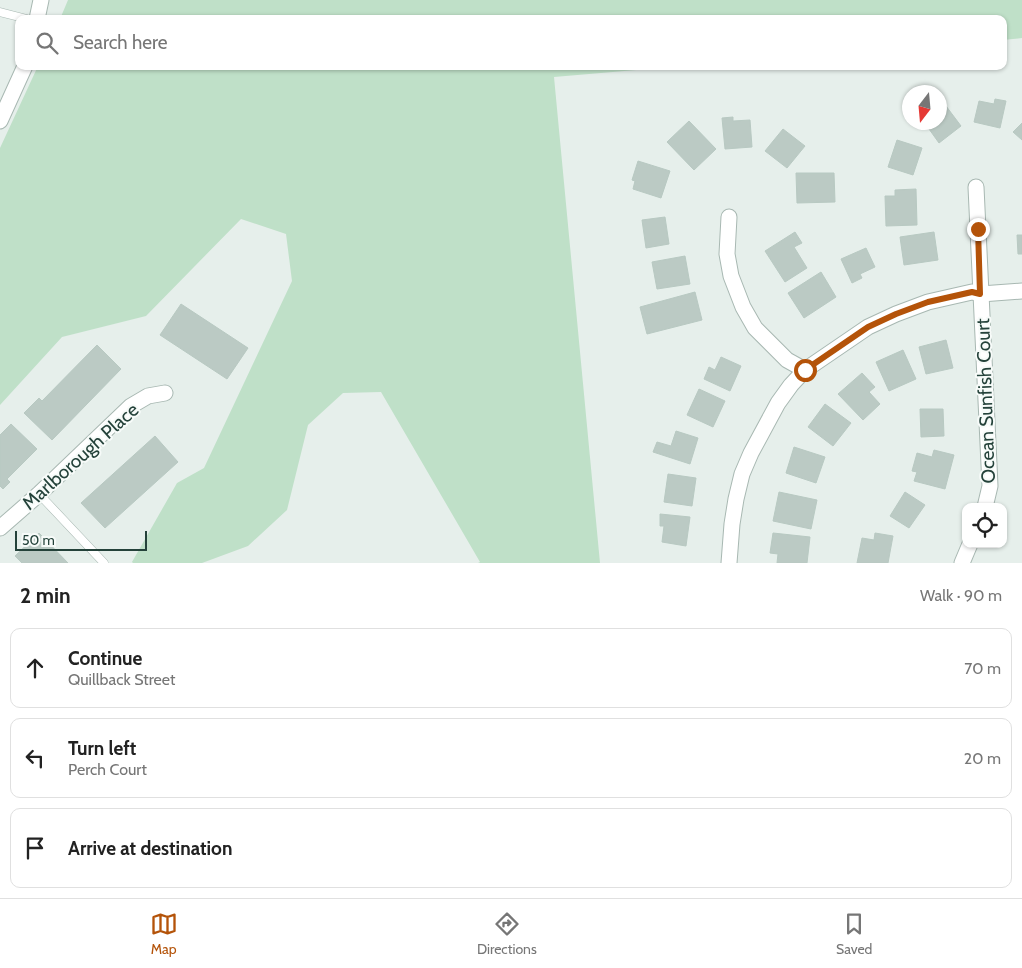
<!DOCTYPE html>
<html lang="en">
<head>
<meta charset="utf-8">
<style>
	:root { --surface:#fff; --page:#f2f2f2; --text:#222; --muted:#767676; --line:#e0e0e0; --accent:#b45309 }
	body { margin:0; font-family:Cabin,sans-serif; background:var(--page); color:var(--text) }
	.controls { position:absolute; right:15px; bottom:15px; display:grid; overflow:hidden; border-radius:10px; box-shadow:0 1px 4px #0004 }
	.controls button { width:45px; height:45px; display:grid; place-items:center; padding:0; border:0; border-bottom:1px solid var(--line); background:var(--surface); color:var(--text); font:25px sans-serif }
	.compass { position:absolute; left:902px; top:85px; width:45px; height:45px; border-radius:50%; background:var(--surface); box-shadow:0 1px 4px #0004; rotate:196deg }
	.scale { position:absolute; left:15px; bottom:12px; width:132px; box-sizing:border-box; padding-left:5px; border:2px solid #24423a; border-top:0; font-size:14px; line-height:18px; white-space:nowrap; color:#24423a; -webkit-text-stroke:4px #f7fbf9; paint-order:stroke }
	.stop { position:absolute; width:15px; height:15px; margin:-11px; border:4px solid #b45309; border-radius:50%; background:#fff }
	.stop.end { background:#b45309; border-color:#fff; box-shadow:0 1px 5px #0008 }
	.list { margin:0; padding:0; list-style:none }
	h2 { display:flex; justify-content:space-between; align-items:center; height:65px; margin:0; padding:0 20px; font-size:21px }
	h2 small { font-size:16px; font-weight:400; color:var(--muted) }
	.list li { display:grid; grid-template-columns:32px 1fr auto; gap:15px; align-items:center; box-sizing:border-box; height:80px; margin:0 10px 10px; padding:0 10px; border:1px solid var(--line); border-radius:10px }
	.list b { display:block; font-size:19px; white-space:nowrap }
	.list p { margin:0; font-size:16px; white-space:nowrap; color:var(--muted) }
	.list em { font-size:16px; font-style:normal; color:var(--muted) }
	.icon { flex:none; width:28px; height:28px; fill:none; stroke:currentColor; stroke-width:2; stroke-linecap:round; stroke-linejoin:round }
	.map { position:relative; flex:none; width:1022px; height:563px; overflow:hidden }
	.search { position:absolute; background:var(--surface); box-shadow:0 1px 4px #0004; left:15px; right:15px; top:15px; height:55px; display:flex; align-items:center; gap:12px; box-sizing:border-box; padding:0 18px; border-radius:10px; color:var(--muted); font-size:19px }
	.sheet { height:335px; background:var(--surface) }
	nav { display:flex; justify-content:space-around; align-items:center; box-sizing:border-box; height:70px; border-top:1px solid var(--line); background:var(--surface); font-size:14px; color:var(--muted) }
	nav a { display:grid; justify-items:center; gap:2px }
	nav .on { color:var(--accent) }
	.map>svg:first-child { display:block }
</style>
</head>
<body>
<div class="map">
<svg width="1022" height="563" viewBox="0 0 1022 563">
	<rect width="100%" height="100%" fill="#e6efeb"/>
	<g fill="#bfe0c8">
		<path d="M68,0H1022V38L1003,40V19H60Z"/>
		<path d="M38,66H683L554,77L600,563H478L480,562L381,392L343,393L308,425L287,510L248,546L202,563H133L132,562L177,483L204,468L292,281L286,234L241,219L146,316L62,337L0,405V148Z"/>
	</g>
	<g fill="#bbcac4" stroke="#b8c9c2">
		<path d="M995,99L1006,101L1000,128L974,122L979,101L994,104Z"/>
		<path d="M946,106L961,126L939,143L924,122H940V110Z"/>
		<path d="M733,117V121L750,120L752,147L725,149L722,118Z"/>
		<path d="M689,121L716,149L694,170L667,142Z"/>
		<path d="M1022,123V140L1013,132Z"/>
		<path d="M783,129L805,146L787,168L765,151Z"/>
		<path d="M897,140L922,148L913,175L888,167Z"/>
		<path d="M638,161L670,171L661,198L633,189L635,181L632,180Z"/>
		<path d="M796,173H834L835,202L797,203Z"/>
		<path d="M916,189L917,225L886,226L885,196H895V190Z"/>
		<path d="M665,217L669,244L646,248L642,220Z"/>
		<path d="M795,232L802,243L794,247L807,268L785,282L765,251Z"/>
		<path d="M934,232L938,260L904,265L900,237Z"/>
		<path d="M1017,235H1022V254H1018Z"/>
		<path d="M866,248L875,267L860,274L862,278L852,283L841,259Z"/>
		<path d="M685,256L690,284L657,289L652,262Z"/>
		<path d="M821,272L836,297L804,318L788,293Z"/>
		<path d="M695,292L702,320L647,334L640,307Z"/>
		<path d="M181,304L248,348L227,379L160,335Z"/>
		<path d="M946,340L953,368L926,374L919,347Z"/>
		<path d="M97,345L121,369L52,440L24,413L39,398L42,401Z"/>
		<path d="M903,350L916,379L889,391L876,362Z"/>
		<path d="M721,357L741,366L730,391L704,379L709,367L715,370Z"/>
		<path d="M862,373L875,387L869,392L880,404L863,420L838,394Z"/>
		<path d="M699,389L725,401L713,427L687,415Z"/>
		<path d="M825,404L851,423L833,446L808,427Z"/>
		<path d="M920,409H943L944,436L921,437Z"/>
		<path d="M11,424L37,449L7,479L10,482L3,489L0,486V435Z"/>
		<path d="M676,431L698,438L690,464L653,452L657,442L671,446Z"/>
		<path d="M155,436L178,462L105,528L81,503Z"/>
		<path d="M794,447L825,457L816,483L786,473Z"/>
		<path d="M934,450L954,455L945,489L914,481L917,472L912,471L917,453L932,457Z"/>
		<path d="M668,474L696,478L692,506L664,502Z"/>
		<path d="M779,492L817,500L811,529L773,521Z"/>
		<path d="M905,492L925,505L909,528L890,516Z"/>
		<path d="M660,514L690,517L686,546L662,542L664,526H660Z"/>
		<path d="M39,533L68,563H22L15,556Z"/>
		<path d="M773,533L810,537L807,563H777L778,554L770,553Z"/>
		<path d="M875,533L893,536L888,563H857L862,538L874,540Z"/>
	</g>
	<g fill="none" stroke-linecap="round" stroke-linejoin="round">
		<defs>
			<g id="lane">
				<path d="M0,12L27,19"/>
				<path d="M39,494L104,563"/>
			</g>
			<g id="street">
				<path d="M37,19L41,0"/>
				<path d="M0,121L25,66"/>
				<path d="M976,187L990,486L985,507"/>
				<path d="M729,217L727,254L731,276L743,307L755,328L787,360L805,370"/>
				<path d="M0,528L39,494L131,406L148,396L165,393"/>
				<path d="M729,563L732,524L736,499L742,474L751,453L778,403L791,385L805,370L868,327L896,314L928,302L972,292L981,294L1022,291"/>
				<path d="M962,563L970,544"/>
			</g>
		</defs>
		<use href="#lane" stroke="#a8b8b2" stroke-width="9"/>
		<use href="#street" stroke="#a8b8b2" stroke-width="17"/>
		<use href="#lane" stroke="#fff" stroke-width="8"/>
		<use href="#street" stroke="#fff" stroke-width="15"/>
	</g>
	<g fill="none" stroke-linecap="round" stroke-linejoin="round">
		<path stroke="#b45309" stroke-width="6" d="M805,370L868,327L896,314L928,302L972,292L980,294L978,229"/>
	</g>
	<g text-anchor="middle" stroke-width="4" stroke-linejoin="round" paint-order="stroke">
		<g font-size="19" fill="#24423a" stroke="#f7fbf9">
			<text transform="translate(985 401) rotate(-92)" y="7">Ocean Sunfish Court</text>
			<text transform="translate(80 456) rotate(-42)" y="7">Marlborough Place</text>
		</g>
	</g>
</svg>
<div class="controls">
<button><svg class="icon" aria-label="locate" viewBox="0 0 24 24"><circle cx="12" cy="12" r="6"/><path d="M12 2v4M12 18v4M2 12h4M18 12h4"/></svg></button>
</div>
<svg class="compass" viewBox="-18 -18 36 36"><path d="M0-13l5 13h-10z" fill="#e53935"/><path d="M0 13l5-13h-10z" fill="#767676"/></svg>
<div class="scale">50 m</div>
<div class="stop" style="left:805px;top:370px"></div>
<div class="stop end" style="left:978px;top:229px"></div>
<div class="search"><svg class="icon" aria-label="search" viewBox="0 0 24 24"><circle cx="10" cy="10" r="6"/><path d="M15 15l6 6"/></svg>Search here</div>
</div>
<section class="sheet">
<h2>2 min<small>Walk · 90 m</small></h2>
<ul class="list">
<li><svg class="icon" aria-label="ahead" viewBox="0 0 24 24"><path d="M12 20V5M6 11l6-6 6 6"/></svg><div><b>Continue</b><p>Quillback Street</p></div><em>70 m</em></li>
<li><svg class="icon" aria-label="left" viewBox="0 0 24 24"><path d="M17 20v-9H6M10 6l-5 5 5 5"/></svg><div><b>Turn left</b><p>Perch Court</p></div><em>20 m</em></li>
<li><svg class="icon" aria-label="arrive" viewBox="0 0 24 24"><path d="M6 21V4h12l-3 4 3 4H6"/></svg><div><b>Arrive at destination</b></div></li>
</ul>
</section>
<nav>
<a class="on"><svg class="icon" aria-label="map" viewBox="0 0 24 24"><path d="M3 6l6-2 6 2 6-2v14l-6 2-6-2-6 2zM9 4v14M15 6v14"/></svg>Map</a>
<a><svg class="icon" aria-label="directions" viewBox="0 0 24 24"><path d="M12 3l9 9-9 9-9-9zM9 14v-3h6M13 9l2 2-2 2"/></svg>Directions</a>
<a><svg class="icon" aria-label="saved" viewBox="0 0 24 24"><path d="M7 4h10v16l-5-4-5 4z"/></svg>Saved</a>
</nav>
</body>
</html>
